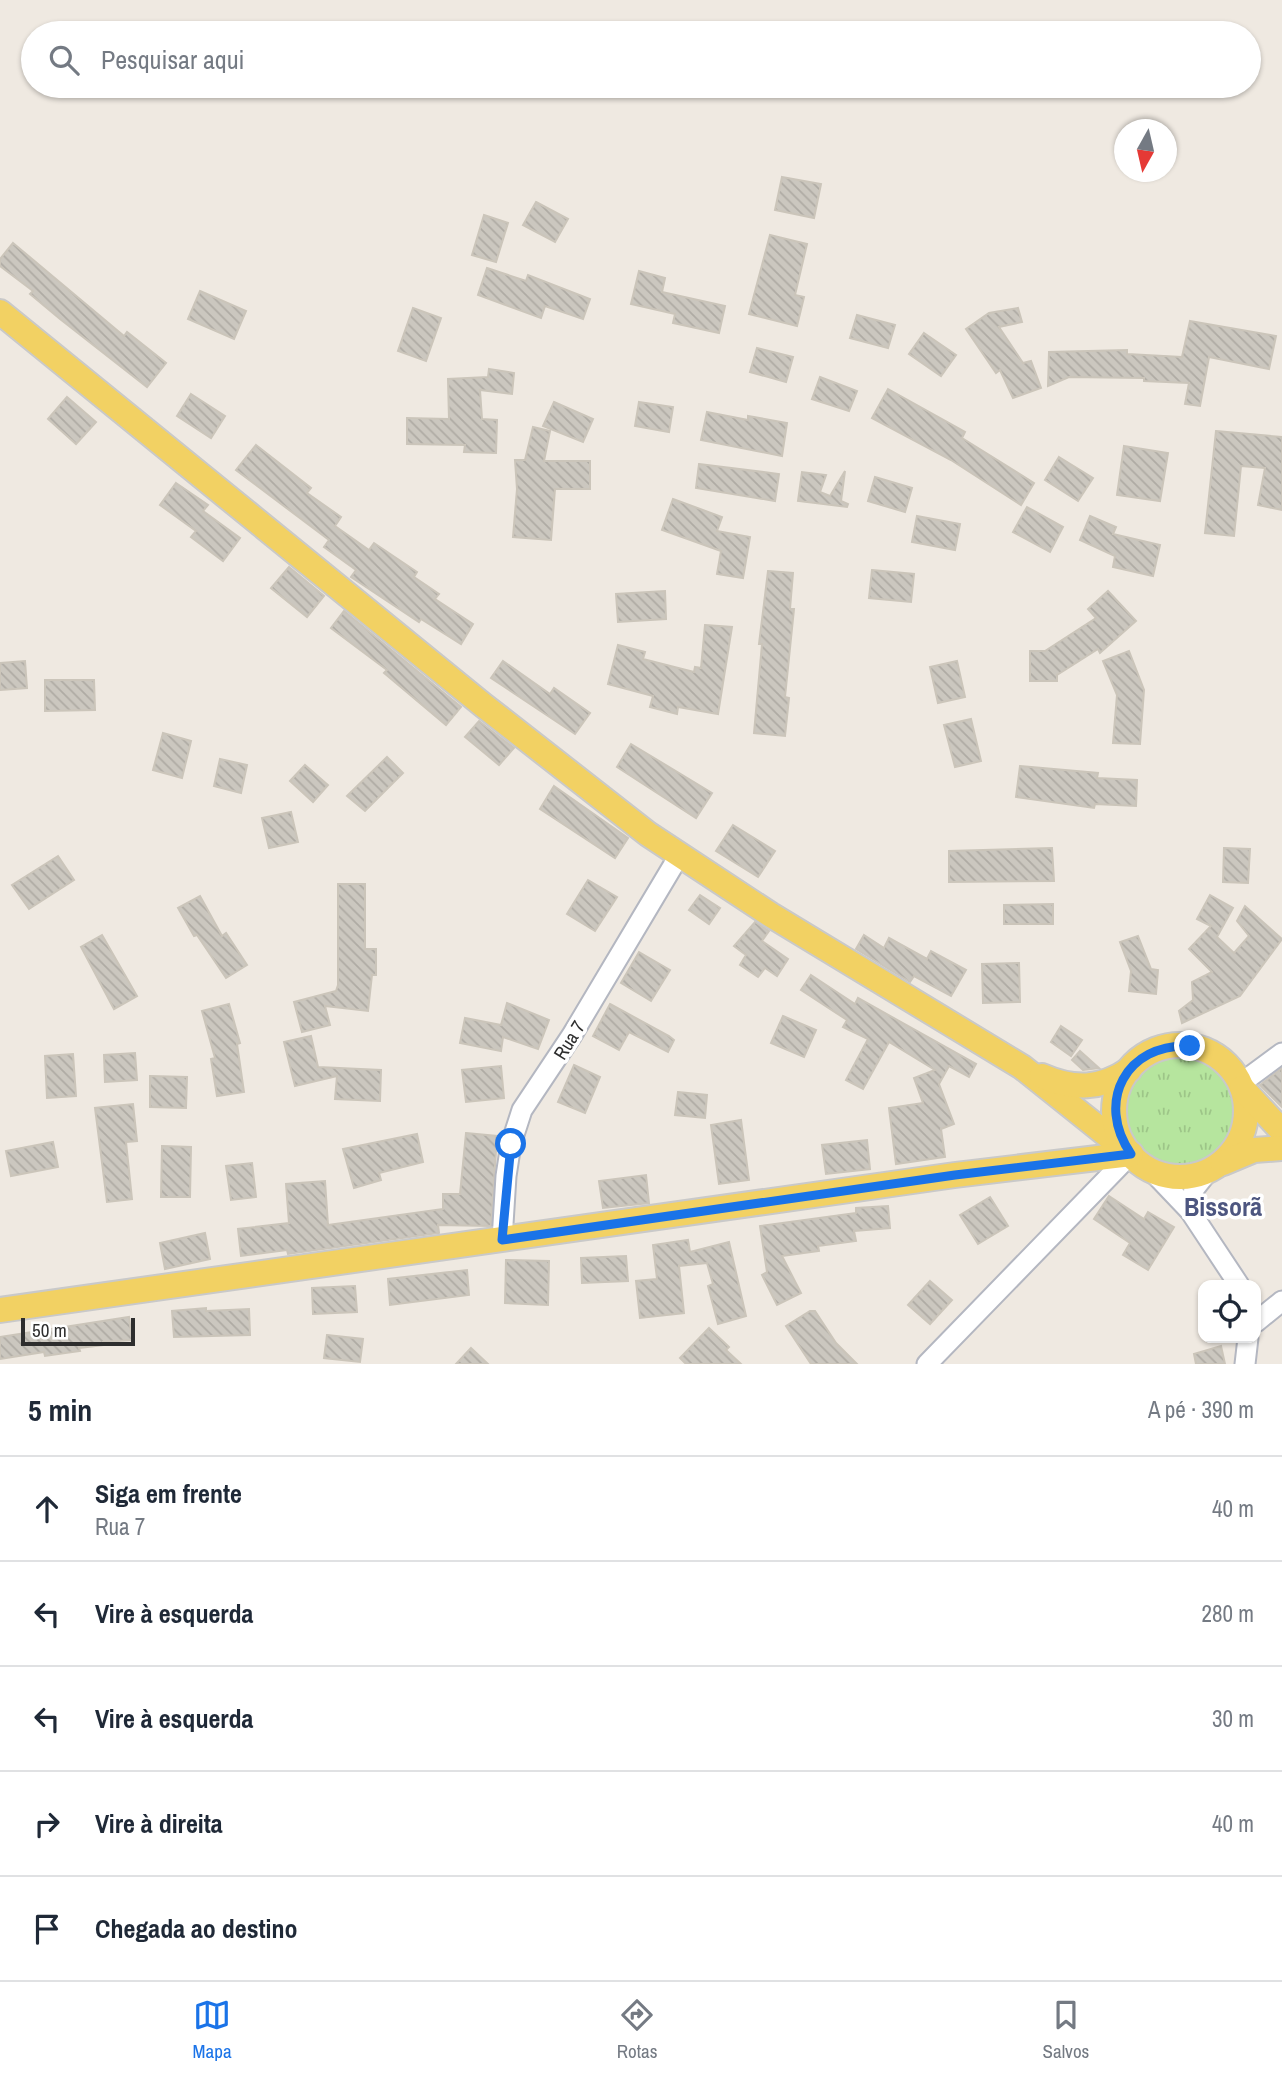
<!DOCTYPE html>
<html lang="pt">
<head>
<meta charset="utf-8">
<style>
	:root { --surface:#fff; --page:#f2f2f3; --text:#1f2937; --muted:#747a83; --line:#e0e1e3; --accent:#1a73e8 }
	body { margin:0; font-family:"Archivo Narrow",sans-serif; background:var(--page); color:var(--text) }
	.controls { position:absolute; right:21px; bottom:21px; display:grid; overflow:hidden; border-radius:14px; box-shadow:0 2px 5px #0004 }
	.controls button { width:63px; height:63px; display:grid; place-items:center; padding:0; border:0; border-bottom:2px solid var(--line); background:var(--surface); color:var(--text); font:35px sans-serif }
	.compass { position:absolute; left:1114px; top:119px; width:63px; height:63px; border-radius:50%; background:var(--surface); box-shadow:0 2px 5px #0004; rotate:188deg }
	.scale { position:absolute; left:21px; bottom:18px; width:114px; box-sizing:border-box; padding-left:7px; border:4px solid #2e2e2e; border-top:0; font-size:19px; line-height:24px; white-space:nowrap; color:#2e2e2e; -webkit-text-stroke:5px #fff; paint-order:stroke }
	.stop { position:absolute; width:21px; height:21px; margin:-16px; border:5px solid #1a73e8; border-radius:50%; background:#fff }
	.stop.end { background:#1a73e8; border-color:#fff; box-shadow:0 2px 7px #0008 }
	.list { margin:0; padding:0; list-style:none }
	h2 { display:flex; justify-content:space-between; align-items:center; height:91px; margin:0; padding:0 28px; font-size:30px }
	h2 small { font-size:23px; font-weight:400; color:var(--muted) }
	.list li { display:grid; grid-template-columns:46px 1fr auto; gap:21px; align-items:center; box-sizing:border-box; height:105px; padding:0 28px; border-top:2px solid var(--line) }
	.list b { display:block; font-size:26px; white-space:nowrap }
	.list p { margin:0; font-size:23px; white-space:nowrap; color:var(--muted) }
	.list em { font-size:23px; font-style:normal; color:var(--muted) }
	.icon { flex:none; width:38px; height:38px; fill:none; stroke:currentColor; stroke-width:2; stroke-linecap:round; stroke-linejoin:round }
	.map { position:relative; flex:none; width:1282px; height:1364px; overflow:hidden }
	.search { position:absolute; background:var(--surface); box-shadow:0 2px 5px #0004; left:21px; right:21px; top:21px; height:77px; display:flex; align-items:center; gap:18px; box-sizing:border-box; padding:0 24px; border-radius:38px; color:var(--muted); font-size:26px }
	.sheet { height:616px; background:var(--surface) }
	nav { display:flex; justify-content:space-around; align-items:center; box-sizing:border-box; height:98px; border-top:2px solid var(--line); background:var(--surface); font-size:19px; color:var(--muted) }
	nav a { display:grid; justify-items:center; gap:4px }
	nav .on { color:var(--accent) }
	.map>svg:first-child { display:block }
</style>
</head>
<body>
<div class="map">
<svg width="1282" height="1364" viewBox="0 0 1282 1364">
	<defs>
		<pattern id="park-tufts" width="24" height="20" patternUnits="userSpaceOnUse" patternTransform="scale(1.75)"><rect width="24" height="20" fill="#b6e59e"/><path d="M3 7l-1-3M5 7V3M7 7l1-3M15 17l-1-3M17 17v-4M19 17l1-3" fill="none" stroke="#9dc588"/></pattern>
		<pattern id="building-back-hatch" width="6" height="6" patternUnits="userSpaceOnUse" patternTransform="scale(1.75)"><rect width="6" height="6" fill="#cbc7bf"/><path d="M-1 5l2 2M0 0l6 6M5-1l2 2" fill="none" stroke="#afaba4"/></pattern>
	</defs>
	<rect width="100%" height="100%" fill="#efe9e1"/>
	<circle fill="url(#park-tufts)" cx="1180" cy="1111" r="53"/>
	<g fill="url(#building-back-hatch)" stroke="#cbc5ba" stroke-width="2">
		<path d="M782,177L821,184L814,218L775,210Z"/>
		<path d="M536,202L568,219L555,242L523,225Z"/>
		<path d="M484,215L508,223L496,262L472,255Z"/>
		<path d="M770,235L807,244L795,295L804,297L797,326L749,314Z"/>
		<path d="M13,243L124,336L127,332L166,363L147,387L60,319L30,294L33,291L0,266V259Z"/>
		<path d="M487,268L526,281L528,275L590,299L583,319L545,306L541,318L478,295Z"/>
		<path d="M639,271L665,278L662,292L725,306L719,333L673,323L675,314L631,304Z"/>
		<path d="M200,291L246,311L234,339L188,319Z"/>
		<path d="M413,308L441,318L426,361L398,351Z"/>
		<path d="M1018,308L1022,322L999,327L1023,363L1031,361L1041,388L1013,398L1000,370L996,373L966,329L989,313Z"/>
		<path d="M857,315L895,325L888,348L850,338Z"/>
		<path d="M1190,321L1276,336L1269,369L1209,357L1200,406L1185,404L1189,383L1144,381V378L1069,377L1048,386L1049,352L1127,350V354L1182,357Z"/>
		<path d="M924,333L956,355L941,376L909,354Z"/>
		<path d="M757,348L793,357L786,382L750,372Z"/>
		<path d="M489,369L514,373L512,394L480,390L482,419L497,420L496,453L464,452L465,445L407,444V418L449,419L448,379L488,377Z"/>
		<path d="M820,377L857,391L849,411L812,399Z"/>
		<path d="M888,389L965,432L962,438L1034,483L1021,505L951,460L872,418Z"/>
		<path d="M191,394L225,416L211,438L177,416Z"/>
		<path d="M67,397L96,422L76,444L48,419Z"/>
		<path d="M554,402L593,419L583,442L543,426Z"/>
		<path d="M639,402L673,407L669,432L635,426Z"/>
		<path d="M707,412L748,420V416L787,423L782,456L701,440Z"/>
		<path d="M533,427L550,431L544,461H590V489H555L551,540L513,537L517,489L515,460H525Z"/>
		<path d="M1216,431L1282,437V510L1258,505L1265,468L1241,466L1234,536L1205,533Z"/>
		<path d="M256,445L311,488L307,493L341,517L335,526L369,550L374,543L417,572L414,577L439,594L435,599L473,624L461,644L421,619L419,622L351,577L356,570L324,547L329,540L236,470Z"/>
		<path d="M1124,446L1168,453L1160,501L1117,495Z"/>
		<path d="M1059,457L1093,478L1078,501L1045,480Z"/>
		<path d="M699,464L779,474L775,501L696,488Z"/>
		<path d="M845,471L841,501L848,504L847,507L798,501L802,472L826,475L820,492L830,496Z"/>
		<path d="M875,477L912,488L905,512L868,501Z"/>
		<path d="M176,483L208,505L203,511L240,538L223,561L191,537L196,531L160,505Z"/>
		<path d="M673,499L722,517L717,531L750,537L743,578L717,574L721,551L662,530Z"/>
		<path d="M1027,507L1063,527L1050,552L1013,532Z"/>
		<path d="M917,516L960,524L955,550L912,542Z"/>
		<path d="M1090,516L1116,527L1113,534L1160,545L1153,576L1113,567L1115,556L1080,540Z"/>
		<path d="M289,567L324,596L307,617L271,588Z"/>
		<path d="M872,570L914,574L911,602L869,598Z"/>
		<path d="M768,571L793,573L790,609H794L785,697L789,698L785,736L754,733L762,644H759Z"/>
		<path d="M665,591L666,619L618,622L616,594Z"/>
		<path d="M1108,591L1136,621L1100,653L1098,649L1057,675V681H1030V651H1045L1096,618L1088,609Z"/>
		<path d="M344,611L461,707L446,725L384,673L387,670L331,628Z"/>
		<path d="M705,625L732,627L718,714L678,707L677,714L650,707L653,696L608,684L618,645L645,652L643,659L694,672L695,667L701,668Z"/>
		<path d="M1129,651L1144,690L1140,744L1113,743L1117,695L1103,661Z"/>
		<path d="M25,661L27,688L0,690V663Z"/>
		<path d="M503,661L550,694L554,688L590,713L575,734L491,678Z"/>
		<path d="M957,661L965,697L938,703L930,667Z"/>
		<path d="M45,680H94L95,710L45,711Z"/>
		<path d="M971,719L981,761L955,767L944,725Z"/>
		<path d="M479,721L514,748L499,765L465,737Z"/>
		<path d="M163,733L191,741L182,778L153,770Z"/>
		<path d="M631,744L712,793L696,818L617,767Z"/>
		<path d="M387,757L403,773L365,811L347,796Z"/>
		<path d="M220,759L247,765L241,793L214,786Z"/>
		<path d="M305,765L328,785L313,802L290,781Z"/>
		<path d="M1020,766L1098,773L1097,778L1137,780L1136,806L1095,804L1094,808L1016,797Z"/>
		<path d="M554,786L628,838L615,858L540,809Z"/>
		<path d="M291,812L298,842L269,848L262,818Z"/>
		<path d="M733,825L775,851L758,877L716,851Z"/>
		<path d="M1052,848L1054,881L949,882V851Z"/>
		<path d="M1224,848L1250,849L1248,883L1223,882Z"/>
		<path d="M58,856L74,880L29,909L12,885Z"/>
		<path d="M588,880L617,897L595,931L567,914Z"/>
		<path d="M338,884H365V949H376V975H372L368,1011L325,1006L330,1025L302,1032L294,1002L336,991L338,985Z"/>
		<path d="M700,895L720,908L709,924L689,910Z"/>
		<path d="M1210,895L1233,908L1217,937L1234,953L1249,936L1237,921L1245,906L1282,939L1240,996L1182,1023L1179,1011L1193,1000L1192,982L1212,972L1189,949L1211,926L1197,919Z"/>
		<path d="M200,896L222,936L226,933L247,965L226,978L197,935L194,936L178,908Z"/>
		<path d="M1053,904V924H1004V905Z"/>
		<path d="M755,922L769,931L762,941L788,959L777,976L765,968L758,977L740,965L746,955L734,946Z"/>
		<path d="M102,935L137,996L114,1009L81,947Z"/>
		<path d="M864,935L884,948L889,938L927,959L931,951L966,970L951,996L914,976L910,982L856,949Z"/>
		<path d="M1138,936L1151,969L1158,970L1156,994L1129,991L1131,971L1120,942Z"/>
		<path d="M639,952L670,970L651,1001L621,983Z"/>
		<path d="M1019,963L1020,1002L983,1003L982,964Z"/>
		<path d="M811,975L855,1004L858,998L976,1064L969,1077L949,1066L939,1084L954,1124L941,1129L945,1157L896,1164L889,1108L923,1103L914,1078L935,1070L889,1042L863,1089L846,1080L868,1039L843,1027L847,1020L801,990Z"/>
		<path d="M507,1003L549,1020L538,1049L503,1037L501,1051L460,1043L465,1018L501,1025Z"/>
		<path d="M229,1004L240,1043L237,1044L244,1092L217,1096L211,1059L215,1058L202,1011Z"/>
		<path d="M610,1004L669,1036L674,1040L668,1052L629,1032L619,1050L593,1036Z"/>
		<path d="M783,1016L816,1030L804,1057L771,1043Z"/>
		<path d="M1061,1026L1082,1040L1071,1056L1051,1042Z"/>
		<path d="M311,1036L318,1067L381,1070L380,1101L335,1099L337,1076L295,1086L284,1042Z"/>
		<path d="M1080,1051L1099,1068L1083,1070L1072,1060Z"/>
		<path d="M135,1053L137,1080L105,1082L104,1055Z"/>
		<path d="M73,1054L76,1096L47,1098L45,1056Z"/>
		<path d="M574,1065L600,1077L585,1113L558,1102Z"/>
		<path d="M501,1066L504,1098L466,1102L462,1070Z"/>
		<path d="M1282,1068V1107L1260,1085Z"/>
		<path d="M150,1076L187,1077L186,1108L150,1107Z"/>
		<path d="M678,1092L707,1095L705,1118L675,1115Z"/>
		<path d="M133,1104L137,1141L126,1142L132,1199L107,1202L95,1108Z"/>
		<path d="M741,1120L749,1180L719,1184L711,1125Z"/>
		<path d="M466,1133L497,1136L491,1226L438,1225L439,1233L288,1254L287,1250L241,1256L238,1229L289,1223L286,1184L325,1181L328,1225L443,1209V1194H460Z"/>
		<path d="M417,1134L423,1162L379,1173L381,1180L354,1188L343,1149Z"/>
		<path d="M867,1140L870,1169L826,1174L822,1145Z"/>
		<path d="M53,1142L58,1167L11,1176L6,1151Z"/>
		<path d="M162,1146L191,1147L190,1197H161Z"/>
		<path d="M252,1163L256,1197L231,1200L226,1166Z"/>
		<path d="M646,1175L649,1203L603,1208L599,1181Z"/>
		<path d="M1109,1196L1144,1219L1148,1212L1174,1227L1148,1270L1123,1255L1130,1243L1094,1219Z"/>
		<path d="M990,1197L1008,1226L978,1244L960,1215Z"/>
		<path d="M888,1206L890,1228L854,1231L856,1241L818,1246L819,1251L782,1256L801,1293L777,1305L762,1275L767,1272L760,1226L856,1213V1208Z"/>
		<path d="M205,1233L210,1259L165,1269L160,1243Z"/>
		<path d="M688,1240L690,1252L729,1242L746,1316L718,1324L708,1286L713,1284L707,1263L679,1266L684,1313L640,1318L636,1281L657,1279L653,1245Z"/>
		<path d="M626,1256L628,1281L582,1283L581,1258Z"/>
		<path d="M506,1260L549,1261L548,1305L505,1303Z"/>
		<path d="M467,1270L469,1295L390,1305L388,1279Z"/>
		<path d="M930,1281L952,1300L930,1324L908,1305Z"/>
		<path d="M355,1286L357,1312L313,1314L312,1288Z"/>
		<path d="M206,1308V1311L249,1309L250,1335L174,1337L172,1311Z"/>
		<path d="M810,1311H815L836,1343L857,1364H811L786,1326Z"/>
		<path d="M129,1317L132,1340L103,1342V1345L79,1348L80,1351L45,1356L44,1352L0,1359V1337Z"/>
		<path d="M709,1328L729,1347L726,1350L741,1364H686L680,1358Z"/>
		<path d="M327,1335L363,1339L360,1362L324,1358Z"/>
		<path d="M1221,1346L1225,1364H1196L1194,1354Z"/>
		<path d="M471,1348L488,1364H456Z"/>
	</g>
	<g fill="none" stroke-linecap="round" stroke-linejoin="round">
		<defs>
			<g id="minor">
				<path d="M1240,1084L1282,1053"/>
				<path d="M1150,1169L1190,1211L1239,1285"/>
				<path d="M1190,1211L1194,1189L1209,1170"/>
				<path d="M502,1240L506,1176L511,1144L522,1110L572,1035L680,854"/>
				<path d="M1256,1322L1282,1301"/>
				<path d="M927,1364L1131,1154"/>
				<path d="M1245,1364L1248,1338"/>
			</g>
			<g id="major">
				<path d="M0,312L483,705L648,834L771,915L1022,1067L1131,1154"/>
				<circle cx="1180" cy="1111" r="66"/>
				<path d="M1042,1076C1074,1090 1101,1089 1129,1070"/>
				<path d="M1242,1088L1282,1131"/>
				<path d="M1223,1163L1254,1150L1282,1148"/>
				<path d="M0,1310L955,1175L1131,1154"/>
			</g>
		</defs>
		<use href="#minor" stroke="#b4b7c1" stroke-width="23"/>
		<use href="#major" stroke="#c9c9c9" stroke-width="28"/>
		<use href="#minor" stroke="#fff" stroke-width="19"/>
		<use href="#major" stroke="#f2d163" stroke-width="24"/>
	</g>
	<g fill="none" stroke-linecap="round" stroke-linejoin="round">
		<path stroke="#1a73e8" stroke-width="9" d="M511,1144L502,1240L955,1175L1131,1154C1095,1102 1126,1043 1190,1046"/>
	</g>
	<g text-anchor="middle" stroke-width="7" stroke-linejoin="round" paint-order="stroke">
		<g font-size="19" fill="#2e2e2e" stroke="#fff">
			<text transform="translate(569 1040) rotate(-58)" y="7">Rua 7</text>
		</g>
		<g font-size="26" font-weight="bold" fill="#4d5680" stroke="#fff">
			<text x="1223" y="1216">Bissorã</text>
		</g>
	</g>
</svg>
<div class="controls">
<button><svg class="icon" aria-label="locate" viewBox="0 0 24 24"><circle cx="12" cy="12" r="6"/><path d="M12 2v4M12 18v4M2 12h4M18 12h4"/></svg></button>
</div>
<svg class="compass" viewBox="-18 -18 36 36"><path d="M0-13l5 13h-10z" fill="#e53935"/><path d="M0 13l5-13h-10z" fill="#747a83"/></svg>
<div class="scale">50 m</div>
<div class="stop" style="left:511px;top:1144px"></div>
<div class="stop end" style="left:1190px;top:1046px"></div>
<div class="search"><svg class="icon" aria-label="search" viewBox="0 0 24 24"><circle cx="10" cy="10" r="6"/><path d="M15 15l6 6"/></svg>Pesquisar aqui</div>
</div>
<section class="sheet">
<h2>5 min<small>A pé · 390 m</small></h2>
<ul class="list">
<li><svg class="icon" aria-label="ahead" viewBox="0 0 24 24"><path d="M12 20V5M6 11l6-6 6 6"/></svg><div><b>Siga em frente</b><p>Rua 7</p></div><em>40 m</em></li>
<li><svg class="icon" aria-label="left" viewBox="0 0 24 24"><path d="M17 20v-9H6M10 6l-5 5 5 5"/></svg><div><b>Vire à esquerda</b></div><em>280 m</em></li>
<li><svg class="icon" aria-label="left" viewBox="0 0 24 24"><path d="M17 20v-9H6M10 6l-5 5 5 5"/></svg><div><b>Vire à esquerda</b></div><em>30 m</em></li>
<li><svg class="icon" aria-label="right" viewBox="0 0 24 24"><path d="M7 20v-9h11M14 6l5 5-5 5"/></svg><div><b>Vire à direita</b></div><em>40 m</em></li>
<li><svg class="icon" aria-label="arrive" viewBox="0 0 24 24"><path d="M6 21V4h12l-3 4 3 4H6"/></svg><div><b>Chegada ao destino</b></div></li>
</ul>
</section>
<nav>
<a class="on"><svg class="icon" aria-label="map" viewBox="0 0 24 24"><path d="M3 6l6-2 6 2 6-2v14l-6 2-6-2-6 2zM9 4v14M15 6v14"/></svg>Mapa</a>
<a><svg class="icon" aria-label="directions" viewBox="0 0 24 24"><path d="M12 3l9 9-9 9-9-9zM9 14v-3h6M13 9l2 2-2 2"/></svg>Rotas</a>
<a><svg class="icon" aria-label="saved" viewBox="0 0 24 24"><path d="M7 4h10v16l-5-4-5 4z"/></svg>Salvos</a>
</nav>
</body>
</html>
